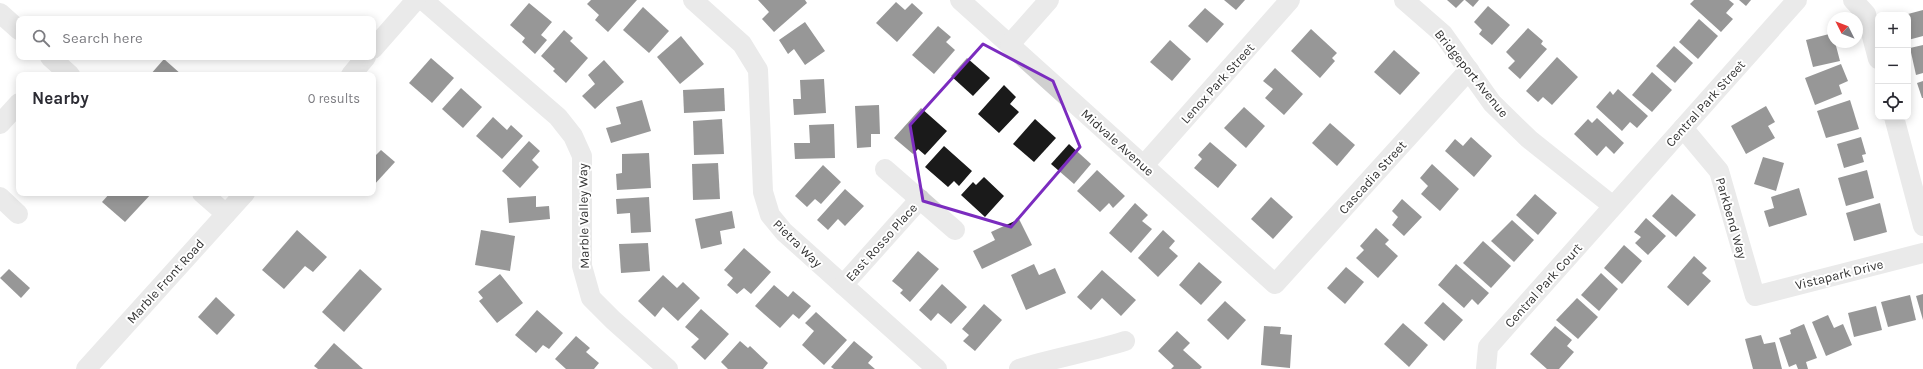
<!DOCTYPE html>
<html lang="en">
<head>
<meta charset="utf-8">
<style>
	:root { --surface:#fff; --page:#f7f7f7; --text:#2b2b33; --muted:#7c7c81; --line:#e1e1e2 }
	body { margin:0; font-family:Karla,sans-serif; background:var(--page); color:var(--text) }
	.controls { position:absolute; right:12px; top:12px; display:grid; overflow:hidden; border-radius:8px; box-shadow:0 2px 10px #0003 }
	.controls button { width:36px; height:36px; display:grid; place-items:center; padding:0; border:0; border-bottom:1px solid var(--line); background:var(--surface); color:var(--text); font:20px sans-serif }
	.compass { position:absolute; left:1827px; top:12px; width:36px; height:36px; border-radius:50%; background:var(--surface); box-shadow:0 2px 10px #0003; rotate:312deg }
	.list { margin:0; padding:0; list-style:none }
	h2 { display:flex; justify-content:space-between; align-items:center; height:52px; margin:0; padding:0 16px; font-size:17px }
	h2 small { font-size:13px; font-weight:400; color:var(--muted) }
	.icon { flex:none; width:22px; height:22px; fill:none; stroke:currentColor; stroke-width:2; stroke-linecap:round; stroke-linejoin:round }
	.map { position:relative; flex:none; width:1923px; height:369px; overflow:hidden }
	.search { position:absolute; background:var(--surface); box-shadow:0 2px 10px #0003; left:16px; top:16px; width:360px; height:44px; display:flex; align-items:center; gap:10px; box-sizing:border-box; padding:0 14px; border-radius:8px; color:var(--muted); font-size:15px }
	.panel { position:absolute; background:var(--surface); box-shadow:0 2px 10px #0003; left:16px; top:72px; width:360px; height:124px; border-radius:8px }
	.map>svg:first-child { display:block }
</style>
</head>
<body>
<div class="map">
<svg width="1923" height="369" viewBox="0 0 1923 369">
	<rect width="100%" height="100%" fill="#fff"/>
	<g fill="#1a1a1a">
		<path d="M591,0H637L608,32L595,20L599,15L587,4Z"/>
		<path d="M758,0H805L807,3L774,32L762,19L769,12Z"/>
		<path d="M1224,0H1245L1236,10Z"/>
		<path d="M1447,0H1464L1456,8Z"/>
		<path d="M1465,0H1479L1473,7Z"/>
		<path d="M1694,0H1729L1734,4L1726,13L1733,19L1721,32L1690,4Z"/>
		<path d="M1739,0H1751L1746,6Z"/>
		<path d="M896,2L905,10L912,3L923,13L897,42L876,23Z"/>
		<path d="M529,3L552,22L541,35L547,40L535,54L522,42L525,38L510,25Z"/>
		<path d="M1488,6L1510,25L1492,45L1479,34L1482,30L1474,22Z"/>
		<path d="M643,7L669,31L649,53L623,30Z"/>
		<path d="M1205,8L1224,24L1207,43L1188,26Z"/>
		<path d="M1923,10V36L1908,40V14Z"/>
		<path d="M1699,19L1718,36L1698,59L1679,42Z"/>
		<path d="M805,22L825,51L805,65L794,49L788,54L779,40Z"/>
		<path d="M938,26L951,37L946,42L955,50L934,74L912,55Z"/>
		<path d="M1528,28L1543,41L1541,44L1547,49L1520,79L1508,68L1515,61L1506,52Z"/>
		<path d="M1311,29L1337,53L1332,58L1335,61L1320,78L1291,51Z"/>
		<path d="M564,30L573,38L570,41L588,58L566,83L553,71L555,69L541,56Z"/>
		<path d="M1833,33V42H1835L1840,61L1813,67L1806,40Z"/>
		<path d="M681,36L704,64L680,84L657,57Z"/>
		<path d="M1170,40L1191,59L1172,81L1150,62Z"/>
		<path d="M1923,45V73L1916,75L1910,48Z"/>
		<path d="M1674,46L1693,63L1675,83L1656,66Z"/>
		<path d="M1394,50L1420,73L1400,95L1374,72Z"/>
		<path d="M1557,57L1578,77L1552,105L1543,97L1538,102L1526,91Z"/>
		<path d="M431,58L454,78L432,103L409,83Z"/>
		<path d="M967,58L990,78L973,96L951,76Z"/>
		<path d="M164,59L182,75H150Z"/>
		<path d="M604,60L624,82L595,109L582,96L595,84L588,75Z"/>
		<path d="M1841,64L1848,81L1839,85L1842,94L1815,105L1805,78Z"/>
		<path d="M1275,68L1303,94L1284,115L1265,98L1273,89L1263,81Z"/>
		<path d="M1652,72L1672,90L1652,112L1632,95Z"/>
		<path d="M824,79L826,113L794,115L793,99H801L800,80Z"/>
		<path d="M1923,81V98H1922L1917,83Z"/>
		<path d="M1004,85L1016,97L1010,104L1019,112L999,133L978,114Z"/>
		<path d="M461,88L482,107L463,128L442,109Z"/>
		<path d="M724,88L725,111L684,113L683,90Z"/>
		<path d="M1618,89L1648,116L1637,128L1630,122L1622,131L1596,107L1610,91L1613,95Z"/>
		<path d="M642,100L651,131L611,143L606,128L621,124L616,107Z"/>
		<path d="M1850,100L1859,129L1826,138L1817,111Z"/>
		<path d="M879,105L880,134H871V147L857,148L855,106Z"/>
		<path d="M1766,106L1775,122L1768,126L1775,138L1746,154L1731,126Z"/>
		<path d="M1244,107L1265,126L1246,148L1224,128Z"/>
		<path d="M921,108L947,131L925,155L918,149L913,154L894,138Z"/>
		<path d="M493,117L507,130L511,125L523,136L502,159L476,136Z"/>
		<path d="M1597,118L1624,143L1614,154L1606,146L1597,156L1574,134L1588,119L1592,123Z"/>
		<path d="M722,119L724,154L694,155L693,121Z"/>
		<path d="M1035,119L1056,138L1034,162L1013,144Z"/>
		<path d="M1330,123L1355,145L1337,166L1312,143Z"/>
		<path d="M834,124L835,158L795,159L794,143H810L809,125Z"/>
		<path d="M1471,137L1492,156L1474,177L1445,151L1455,139L1463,146Z"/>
		<path d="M1861,137L1866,154L1862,155L1864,162L1844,168L1837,144Z"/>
		<path d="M529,141L540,151L532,160L539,167L520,188L502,171Z"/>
		<path d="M1210,142L1237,165L1218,188L1194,168L1202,159L1198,155Z"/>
		<path d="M1069,144L1091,164L1074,184L1051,164Z"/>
		<path d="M944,146L972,171L959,186L954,181L948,187L925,167Z"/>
		<path d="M381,150L395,162L373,186V158Z"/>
		<path d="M649,153L651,188L617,190L616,174L622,173V154Z"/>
		<path d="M1763,157L1784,163L1776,191L1754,184Z"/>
		<path d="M718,163L720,199L693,200L692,164Z"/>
		<path d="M1432,164L1459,189L1440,211L1421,194L1428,186L1420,178Z"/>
		<path d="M823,165L841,182L821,204L815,199L807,207L795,196Z"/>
		<path d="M1097,170L1125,196L1113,208L1109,203L1100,212L1077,191Z"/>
		<path d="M1867,170L1874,198L1846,206L1838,178Z"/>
		<path d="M984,177L1004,196L985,217L961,195L973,182L976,185Z"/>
		<path d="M1799,188L1807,215L1769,227L1764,211L1774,208L1771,197Z"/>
		<path d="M845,189L864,206L845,226L838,219L828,230L817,220Z"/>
		<path d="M110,193H152L125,222L102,202Z"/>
		<path d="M1535,194L1557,213L1538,235L1516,215Z"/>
		<path d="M1672,194L1696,215L1676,237L1652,216Z"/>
		<path d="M536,196V207L549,206L550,219L509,223L507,198Z"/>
		<path d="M649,197L651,232L631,233L630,213L617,214L616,199Z"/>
		<path d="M1271,197L1293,217L1273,239L1251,219Z"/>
		<path d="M1402,199L1422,217L1404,236L1392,225L1398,217L1392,211Z"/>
		<path d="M1135,203L1148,215L1142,221L1152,229L1131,253L1109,233Z"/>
		<path d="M1880,203L1887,232L1854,241L1846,213Z"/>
		<path d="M732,211L735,228L720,231L722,244L701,249L695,219Z"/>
		<path d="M1646,218L1666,236L1648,255L1635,243L1641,237L1634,232Z"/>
		<path d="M1019,219L1032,245L982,269L973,251L995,240L991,232Z"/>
		<path d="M1512,220L1534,240L1514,262L1491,241Z"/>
		<path d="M1376,228L1389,240L1385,244L1398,256L1378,278L1356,258L1364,250L1360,246Z"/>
		<path d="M297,230L327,257L313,272L305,266L284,289L262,270Z"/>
		<path d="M481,230L515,236L510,271L475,265Z"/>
		<path d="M1163,230L1175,241L1169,248L1178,256L1158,277L1138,258Z"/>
		<path d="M1483,241L1511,266L1491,288L1463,263Z"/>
		<path d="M648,243L650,271L621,273L619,244Z"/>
		<path d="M1624,245L1642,261L1622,284L1604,268Z"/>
		<path d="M744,248L771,272L751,294L744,288L737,294L727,285L733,278L724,270Z"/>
		<path d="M918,251L939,269L910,302L900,293L903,290L892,281Z"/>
		<path d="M1694,256L1707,268L1702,273L1711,281L1688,306L1667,287Z"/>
		<path d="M1199,262L1222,282L1201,305L1179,285Z"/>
		<path d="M1034,264L1039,275L1055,268L1066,293L1026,310L1011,275Z"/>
		<path d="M1456,264L1489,293L1478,305L1472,299L1464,308L1438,285Z"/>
		<path d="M1346,267L1364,282L1345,304L1327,288Z"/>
		<path d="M9,269L30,288L21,298L0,278Z"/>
		<path d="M360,269L382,289L344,332L322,312Z"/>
		<path d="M1102,270L1136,300L1121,316L1102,298L1091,310L1077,297Z"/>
		<path d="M1601,273L1618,289L1599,311L1581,295Z"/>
		<path d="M500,274L523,303L497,323L479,301L483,298L478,292Z"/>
		<path d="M663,275L677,288L683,282L700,298L678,321L663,307L655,317L638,301Z"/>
		<path d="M942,284L967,307L951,324L938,313L931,321L919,310Z"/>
		<path d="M774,285L788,297L793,291L811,306L799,319L793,314L780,328L755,306Z"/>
		<path d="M1923,294V320L1916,296Z"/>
		<path d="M1910,295L1916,320L1888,327L1881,302Z"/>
		<path d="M216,297L235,315L217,335L198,317Z"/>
		<path d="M1577,298L1598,317L1578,339L1556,320Z"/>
		<path d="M1225,301L1246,320L1228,340L1207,320Z"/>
		<path d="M1443,302L1463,320L1444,341L1424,323Z"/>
		<path d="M984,304L1002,320L975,351L963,341L969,335L962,329Z"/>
		<path d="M1876,306L1882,330L1854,337L1848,313Z"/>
		<path d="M701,309L729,334L705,360L691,347L699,339L685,327Z"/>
		<path d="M537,310L563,333L549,349L543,345L536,353L515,335Z"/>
		<path d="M816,312L847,340L824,365L802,345L814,331L805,323Z"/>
		<path d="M1828,315L1834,328L1843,324L1852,345L1826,356L1812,322Z"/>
		<path d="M1403,323L1428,345L1409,367L1384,344Z"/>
		<path d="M1804,324L1817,358L1806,362L1808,369H1798L1796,364L1789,367L1779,338L1791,334L1790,330Z"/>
		<path d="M1264,326L1281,327L1280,334L1292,335L1290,368L1261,365Z"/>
		<path d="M1555,326L1572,340L1567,346L1574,352L1559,369H1547L1530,354Z"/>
		<path d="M1177,331L1190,343L1183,350L1202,367L1200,369H1171L1174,366L1158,351Z"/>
		<path d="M1761,335L1764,344L1775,342L1782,369H1753L1745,339Z"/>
		<path d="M576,336L590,348L586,352L599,363L594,369H566L555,359Z"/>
		<path d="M740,341L748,348L750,346L768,363L763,369H728L721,362Z"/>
		<path d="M854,341L873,357L868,363L875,369H834L831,367Z"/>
		<path d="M334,343L363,369H318L314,366Z"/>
	</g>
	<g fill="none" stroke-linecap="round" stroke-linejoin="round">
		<g stroke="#d0d0d0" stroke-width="20">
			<path d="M423,0L558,117L573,136L582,156V266L591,298L613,320L668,369"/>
			<path d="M693,0L742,44L758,70L763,192L770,215L784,232L937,369"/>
			<path d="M960,0L1275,284L1469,70"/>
			<path d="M1404,0L1443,34L1492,103L1529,139L1613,206"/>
			<path d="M1853,0L1866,14L1878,59"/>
			<path d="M0,13L19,30"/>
			<path d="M1010,44L1049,0"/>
			<path d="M373,49L416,0"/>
			<path d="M50,57L70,75"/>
			<path d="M351,75L366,57"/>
			<path d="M1894,117L1923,226"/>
			<path d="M0,124L19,103"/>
			<path d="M1683,128L1719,171L1755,296L1923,253"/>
			<path d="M1144,165L1290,0"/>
			<path d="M885,169L955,230"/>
			<path d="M202,193L226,214"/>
			<path d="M0,197L18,214"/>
			<path d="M843,285L920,199"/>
			<path d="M86,369L245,193"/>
			<path d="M1019,369C1054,358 1090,352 1125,341"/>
			<path d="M1486,369L1488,347L1797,0"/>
		</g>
	</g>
	<path d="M0 0H1923V369H0ZM983,44L1053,81L1080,147L1011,227L923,201L910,125Z" fill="#fff" fill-opacity=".55" fill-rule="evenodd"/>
	<path fill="none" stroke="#7b2cbf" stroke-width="3" stroke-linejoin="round" d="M983,44L1053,81L1080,147L1011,227L923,201L910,125Z"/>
	<g text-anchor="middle" stroke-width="4" stroke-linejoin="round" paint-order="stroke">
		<g font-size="13" fill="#333" stroke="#fff">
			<text transform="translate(1472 73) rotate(51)" y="5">Bridgeport Avenue</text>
			<text transform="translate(1217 83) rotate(-48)" y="5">Lenox Park Street</text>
			<text transform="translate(1705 103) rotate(-48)" y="5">Central Park Street</text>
			<text transform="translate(1118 142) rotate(42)" y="5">Midvale Avenue</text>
			<text transform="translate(1372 177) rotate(-48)" y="5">Cascadia Street</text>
			<text transform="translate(583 216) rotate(-91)" y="5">Marble Valley Way</text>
			<text transform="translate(1732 218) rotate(74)" y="5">Parkbend Way</text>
			<text transform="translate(881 242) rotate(-48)" y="5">East Rosso Place</text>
			<text transform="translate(798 243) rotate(44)" y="5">Pietra Way</text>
			<text transform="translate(1839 274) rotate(-14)" y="5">Vistapark Drive</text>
			<text transform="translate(165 281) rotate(-48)" y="5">Marble Front Road</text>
			<text transform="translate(1543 285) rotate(-48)" y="5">Central Park Court</text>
		</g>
	</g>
</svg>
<div class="controls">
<button>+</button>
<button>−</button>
<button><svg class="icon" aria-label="locate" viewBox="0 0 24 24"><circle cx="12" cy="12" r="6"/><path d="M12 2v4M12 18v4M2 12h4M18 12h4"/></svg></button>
</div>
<svg class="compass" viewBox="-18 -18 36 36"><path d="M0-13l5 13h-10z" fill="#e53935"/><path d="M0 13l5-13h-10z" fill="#7c7c81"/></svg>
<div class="search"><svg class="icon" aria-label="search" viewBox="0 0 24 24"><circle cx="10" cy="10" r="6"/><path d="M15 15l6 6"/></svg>Search here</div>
<section class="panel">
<h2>Nearby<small>0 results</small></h2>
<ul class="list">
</ul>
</section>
</div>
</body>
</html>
